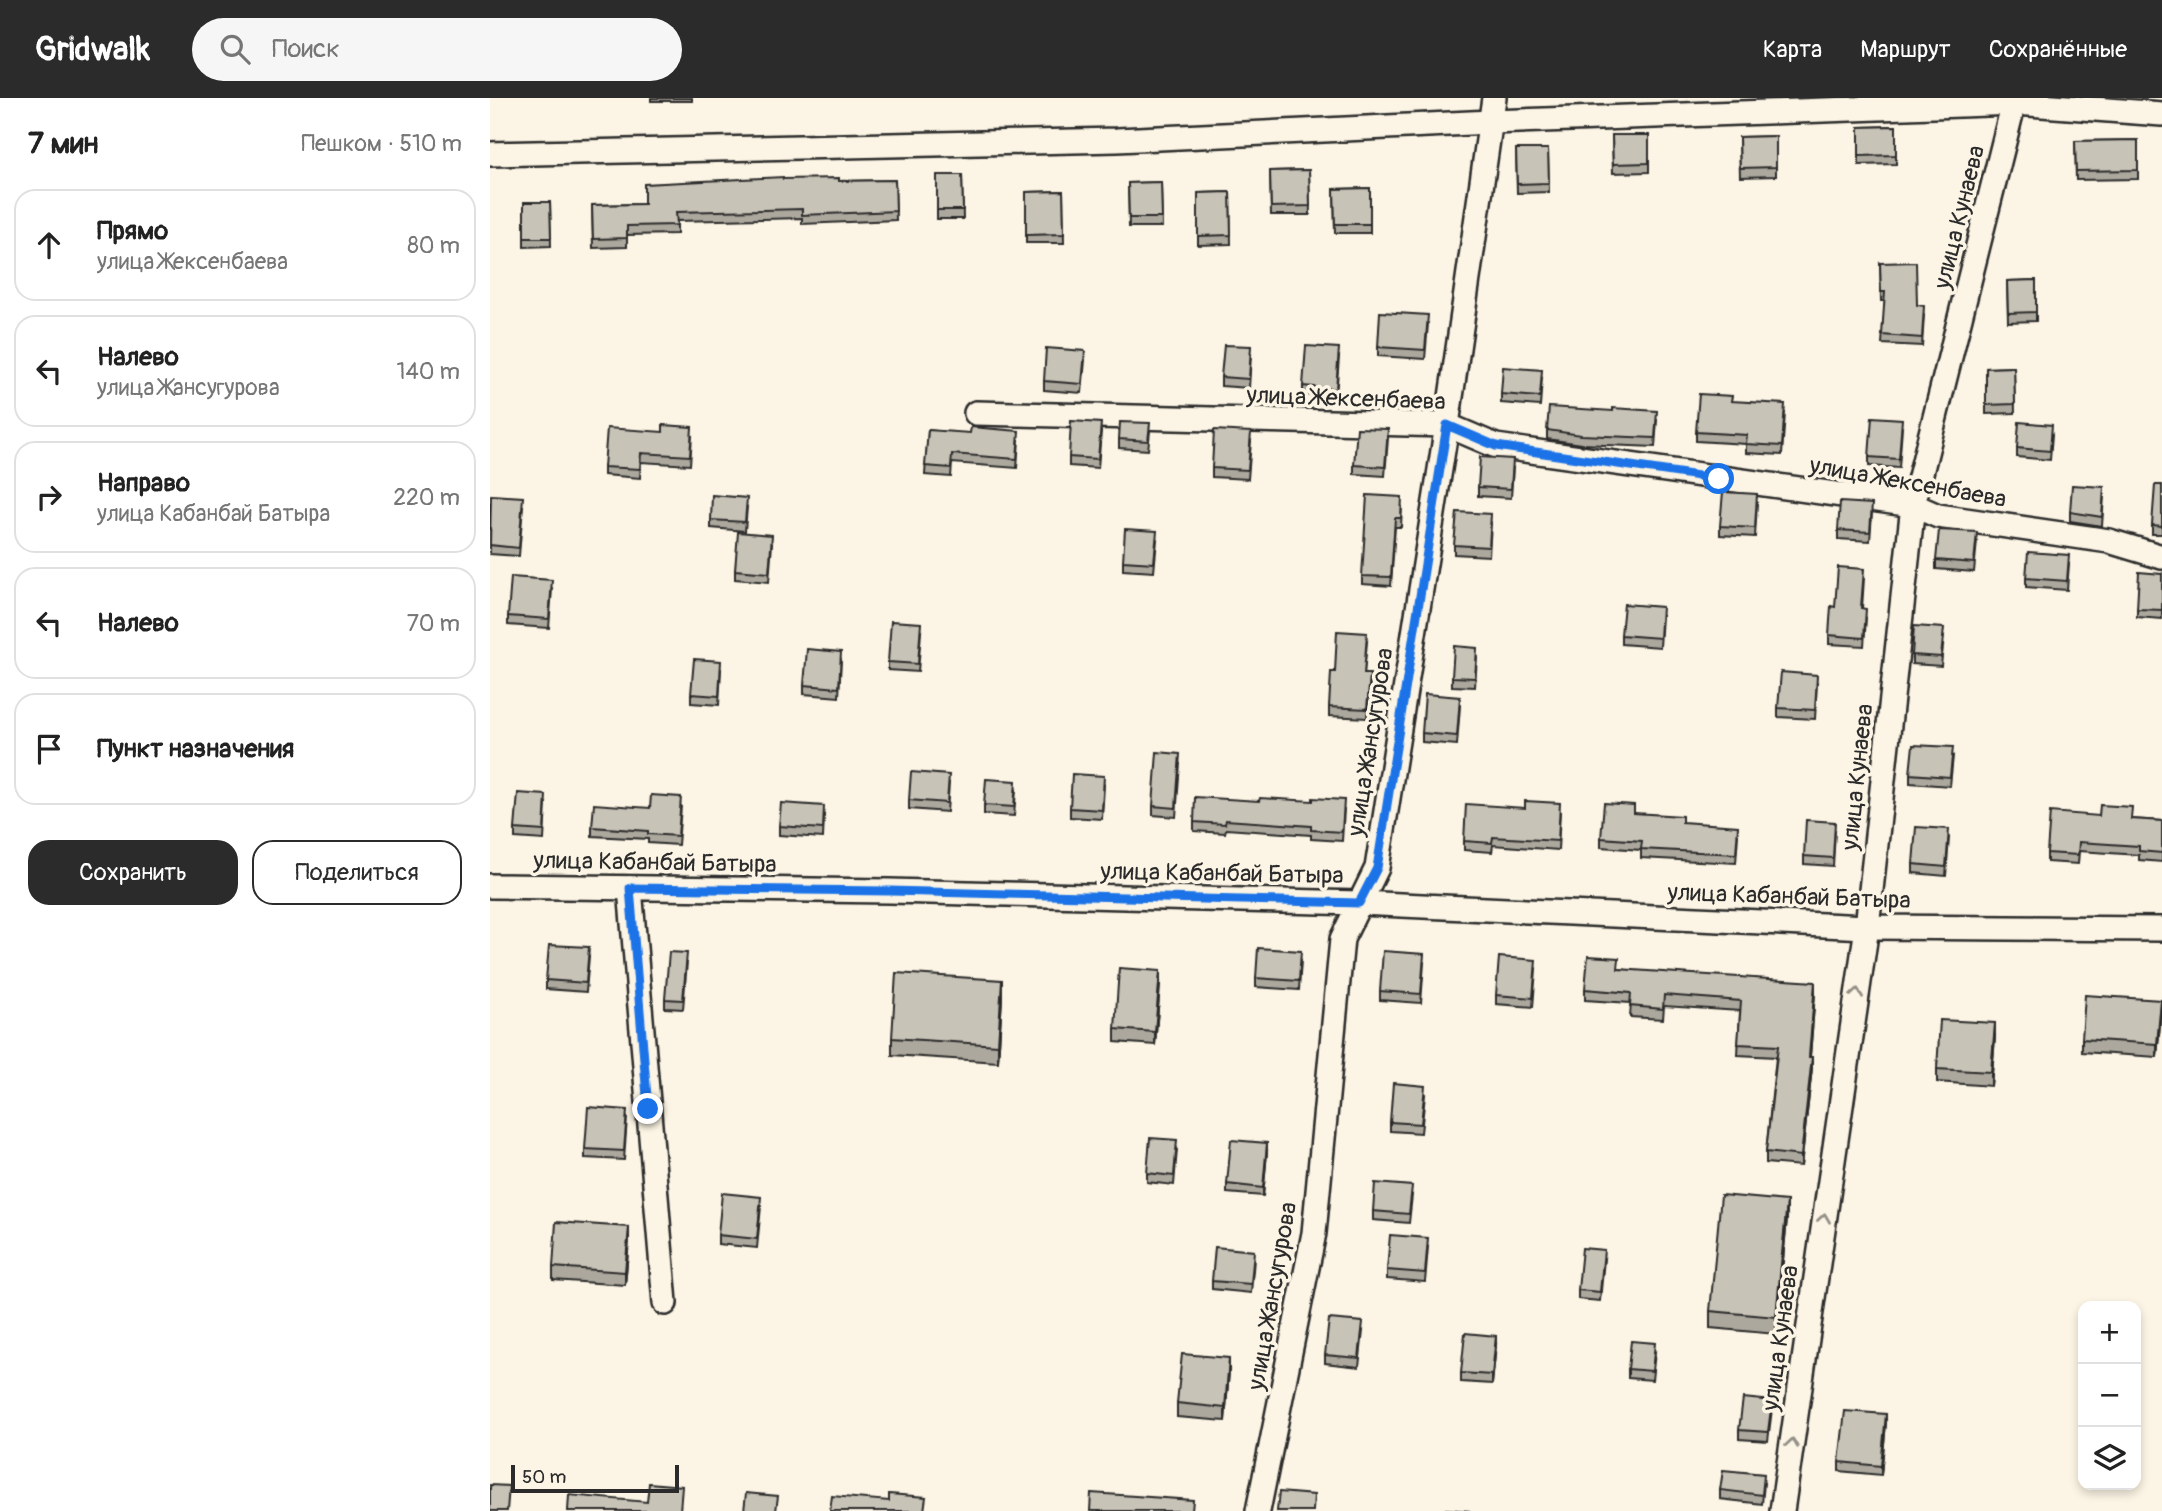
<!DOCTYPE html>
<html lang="ru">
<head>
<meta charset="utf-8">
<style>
	:root { --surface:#fff; --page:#f6f6f6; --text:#222; --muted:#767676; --line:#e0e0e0; --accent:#2b2b2b }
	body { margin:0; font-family:Pangolin,sans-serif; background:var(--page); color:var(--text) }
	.controls { position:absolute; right:21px; bottom:21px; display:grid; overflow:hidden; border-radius:14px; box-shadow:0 4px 10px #0003 }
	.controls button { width:63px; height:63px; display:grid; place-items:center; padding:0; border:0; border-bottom:2px solid var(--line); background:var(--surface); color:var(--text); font:35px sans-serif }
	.scale { position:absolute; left:21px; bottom:18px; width:168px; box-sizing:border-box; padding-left:7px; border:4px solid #2b2b2b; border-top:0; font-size:19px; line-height:24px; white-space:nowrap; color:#2b2b2b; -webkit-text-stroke:5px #fcf5e5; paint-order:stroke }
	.stop { position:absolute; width:21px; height:21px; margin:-16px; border:5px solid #1a73e8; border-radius:50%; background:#fff }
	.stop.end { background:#1a73e8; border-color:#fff; box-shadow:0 2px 7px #0008 }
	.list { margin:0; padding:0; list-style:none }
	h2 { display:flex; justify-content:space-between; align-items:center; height:91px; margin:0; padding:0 28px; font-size:30px }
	h2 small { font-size:23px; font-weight:400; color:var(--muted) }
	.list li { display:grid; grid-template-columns:46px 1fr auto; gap:21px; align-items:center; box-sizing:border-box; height:112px; margin:0 14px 14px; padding:0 14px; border:2px solid var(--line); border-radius:21px }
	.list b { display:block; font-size:26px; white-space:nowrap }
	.list p { margin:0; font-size:23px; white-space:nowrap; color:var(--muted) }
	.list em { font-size:23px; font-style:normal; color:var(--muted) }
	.actions { display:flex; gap:14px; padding:21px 28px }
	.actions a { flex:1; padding:16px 0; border:2px solid var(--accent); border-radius:21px; text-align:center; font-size:24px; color:var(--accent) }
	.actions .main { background:var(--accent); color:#fff }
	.icon { flex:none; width:38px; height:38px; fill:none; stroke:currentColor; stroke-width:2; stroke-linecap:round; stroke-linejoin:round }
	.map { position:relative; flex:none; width:1672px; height:1413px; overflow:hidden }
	header { display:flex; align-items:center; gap:42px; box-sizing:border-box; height:98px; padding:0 35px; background:var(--accent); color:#fff }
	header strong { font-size:33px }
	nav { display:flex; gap:38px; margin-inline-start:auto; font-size:24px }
	.search { width:490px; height:63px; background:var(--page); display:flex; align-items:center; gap:18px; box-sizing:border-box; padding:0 24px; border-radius:38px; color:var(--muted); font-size:26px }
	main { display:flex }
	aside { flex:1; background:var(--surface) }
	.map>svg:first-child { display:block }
</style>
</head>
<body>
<header>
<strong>Gridwalk</strong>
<div class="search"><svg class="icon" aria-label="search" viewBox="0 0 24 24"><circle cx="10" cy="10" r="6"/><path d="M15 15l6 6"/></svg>Поиск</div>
<nav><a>Карта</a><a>Маршрут</a><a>Сохранённые</a></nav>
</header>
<main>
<aside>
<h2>7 мин<small>Пешком · 510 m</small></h2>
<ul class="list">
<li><svg class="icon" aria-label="ahead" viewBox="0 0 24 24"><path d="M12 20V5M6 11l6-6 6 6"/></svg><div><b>Прямо</b><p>улица Жексенбаева</p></div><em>80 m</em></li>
<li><svg class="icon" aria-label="left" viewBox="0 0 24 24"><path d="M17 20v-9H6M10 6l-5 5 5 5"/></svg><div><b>Налево</b><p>улица Жансугурова</p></div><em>140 m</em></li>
<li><svg class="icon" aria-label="right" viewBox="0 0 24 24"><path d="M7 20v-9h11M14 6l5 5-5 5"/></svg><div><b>Направо</b><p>улица Кабанбай Батыра</p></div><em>220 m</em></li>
<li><svg class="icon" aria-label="left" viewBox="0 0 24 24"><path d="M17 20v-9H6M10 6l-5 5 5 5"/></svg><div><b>Налево</b></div><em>70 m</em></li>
<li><svg class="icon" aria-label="arrive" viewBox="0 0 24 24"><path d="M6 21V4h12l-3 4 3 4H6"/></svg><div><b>Пункт назначения</b></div></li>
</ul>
<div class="actions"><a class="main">Сохранить</a><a>Поделиться</a></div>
</aside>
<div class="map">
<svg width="1672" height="1413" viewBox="0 0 1672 1413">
	<rect width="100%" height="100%" fill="#fcf5e5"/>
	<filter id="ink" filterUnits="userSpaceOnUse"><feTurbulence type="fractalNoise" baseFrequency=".0143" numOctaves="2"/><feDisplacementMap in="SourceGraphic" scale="14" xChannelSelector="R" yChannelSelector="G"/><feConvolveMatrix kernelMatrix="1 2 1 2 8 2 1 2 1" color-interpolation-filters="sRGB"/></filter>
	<g filter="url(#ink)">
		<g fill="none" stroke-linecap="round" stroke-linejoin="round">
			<defs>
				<g id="minor">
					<path d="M0,56L627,42L1001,24L1525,5L1672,16"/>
					<path d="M486,315L957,327L1006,348L1423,407L1448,418L1619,443L1672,459"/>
					<path d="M0,788L400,793L869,805L1377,829L1672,831"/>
					<path d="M140,790L175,1205"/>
					<path d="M768,1413L824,1135L852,841L887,770L957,327L1004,0"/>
					<path d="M1292,1413L1377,829L1423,407L1525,0"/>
				</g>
			</defs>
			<use href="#minor" stroke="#2b2b2b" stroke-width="28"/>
			<use href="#minor" stroke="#fcf5e5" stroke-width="23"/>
		</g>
		<g fill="#aca89d" stroke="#2b2b2b" stroke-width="2">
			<rect x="161" y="0" width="41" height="3"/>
			<path d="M1406,28V66L1369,67V29Z"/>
			<path d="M1122,37H1159V74L1123,75Z"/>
			<path d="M1286,38V78L1250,79L1249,39Z"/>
			<path d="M1648,42V81L1586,82L1585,43Z"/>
			<path d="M1026,51H1058L1059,94L1027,95Z"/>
			<path d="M819,72L820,117H781L780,73Z"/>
			<path d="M447,77H472L473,121H447Z"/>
			<path d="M293,81L349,83L405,82L406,122L312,126V120L187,123V136L137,137V149L103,150L102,107L154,106Z"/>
			<path d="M671,84L672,129H639L638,85Z"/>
			<path d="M880,90V135H845L844,91Z"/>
			<path d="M573,93L574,145H536V94Z"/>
			<path d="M740,94L741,146L708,147V95Z"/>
			<path d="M34,104H60L61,148L34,149Z"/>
			<path d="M1390,165L1434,217L1432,248L1392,246L1395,203H1391Z"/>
			<path d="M1546,182V223L1518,224L1517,183Z"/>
			<path d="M938,226L935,261L888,258V249Z"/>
			<path d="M761,257L759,290L731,288V279Z"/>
			<path d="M849,259L846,299L813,297V288Z"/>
			<path d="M595,262L592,295L554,292V283Z"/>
			<path d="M1524,269L1525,315L1496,316V270Z"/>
			<path d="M1052,280L1050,308L1011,305V296Z"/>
			<path d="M1295,315L1292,357L1256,355V346L1206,343V334Z"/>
			<path d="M1167,322L1165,349L1091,346L1057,341V332Z"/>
			<path d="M1412,330L1409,370L1379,368V359Z"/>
			<path d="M438,332L529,342L527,370L462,365L461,379L435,377Z"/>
			<path d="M660,333L658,352L629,350V341Z"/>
			<path d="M611,334L608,370L579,368V359Z"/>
			<path d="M1562,336L1560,362L1527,359V350Z"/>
			<path d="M202,338L200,367L151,364L150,380L114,377V369Z"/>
			<path d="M898,340L895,378L864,376V367Z"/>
			<path d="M761,343L758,381L722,379V370Z"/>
			<path d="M1023,370L1021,400L988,398V389Z"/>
			<path d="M1672,387V436H1662V427Z"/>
			<path d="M1614,398L1612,428L1580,423V414Z"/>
			<path d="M0,405L33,408L29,458L0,456Z"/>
			<path d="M1267,405L1265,439L1230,437V428Z"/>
			<path d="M912,408L911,429H905L901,488L872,486V478Z"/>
			<path d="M257,409L255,433L221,430V422Z"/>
			<path d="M1382,415L1380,443L1348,441V432Z"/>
			<path d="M1001,425L999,458L964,456V447Z"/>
			<path d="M667,442L664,474L633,472V463Z"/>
			<path d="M1487,443L1484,474L1446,471V462Z"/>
			<path d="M282,446L279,484L245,481V472Z"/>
			<path d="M1579,466L1577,492L1536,489V480Z"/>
			<path d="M1672,476V521L1647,519V511Z"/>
			<path d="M1374,480L1372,510L1376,520L1374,548L1339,546V537L1345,509Z"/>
			<path d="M62,491L59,530L18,527V518Z"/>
			<path d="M1172,518L1170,549L1131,546V537Z"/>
			<path d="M431,534L428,574L398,572V564Z"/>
			<path d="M1454,539L1451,568L1422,566V557Z"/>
			<path d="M877,544L874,576L880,585L877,620L839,618V609L845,574Z"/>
			<path d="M987,559L985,589L962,588V579Z"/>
			<path d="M351,562L349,599L314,596V587Z"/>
			<path d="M231,572L229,607L201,605V596Z"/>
			<path d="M1327,585L1325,621L1288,619V610Z"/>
			<path d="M970,608L967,647L932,644V635Z"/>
			<path d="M1463,658L1460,688L1420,685V676Z"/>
			<path d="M690,665L686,719L663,717V708Z"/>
			<path d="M459,685L457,714L419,711V702Z"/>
			<path d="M614,687L612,721L580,719V710Z"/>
			<path d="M526,692L524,718L494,716V707Z"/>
			<path d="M769,703H823L854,711L852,743L821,741V737L736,731L735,735L704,733V724Z"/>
			<path d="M56,706L54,742L25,740V731Z"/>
			<path d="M191,708L188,747L158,745V741L102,738V729L160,710Z"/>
			<path d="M1070,714L1068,752L1003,747L1002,754L974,752V743Z"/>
			<path d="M1144,715L1248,737L1246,765L1151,760V752L1111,749V740Z"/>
			<path d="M334,717L333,740L289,737V728Z"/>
			<path d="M1641,721L1672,723V764L1649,762V757L1589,753L1588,766L1557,764V755Z"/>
			<path d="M1345,733L1343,768L1314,766V758Z"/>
			<path d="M1459,740L1456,778L1423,775V766Z"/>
			<path d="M99,858L96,894L56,891V882Z"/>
			<path d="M811,862L809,892L766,889V880Z"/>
			<path d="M197,864L193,911L175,910V901Z"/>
			<path d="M934,865L931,905L890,902V893Z"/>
			<path d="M1046,871L1043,909L1006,906V897Z"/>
			<path d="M1129,871L1325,895L1320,959L1322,970L1311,1068L1276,1065V1054L1286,959L1248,957L1250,913L1174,908L1173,921L1140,919L1141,905L1095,902V891Z"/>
			<path d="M670,886L665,947L625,944V931Z"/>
			<path d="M512,900L508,964L402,957V940Z"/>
			<path d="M1671,915L1667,959L1592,954V941Z"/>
			<path d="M1505,939L1501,988L1447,984V971Z"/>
			<path d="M935,997L931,1035L900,1033V1024Z"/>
			<path d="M137,1020L134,1062L95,1060V1051Z"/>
			<path d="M687,1051L684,1087L657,1084V1075Z"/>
			<path d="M777,1054L773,1098L737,1095V1086Z"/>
			<path d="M922,1097L919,1125L883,1122V1113Z"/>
			<path d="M271,1108L267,1150L228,1146V1137Z"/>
			<path d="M1297,1120L1286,1236L1220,1230V1213Z"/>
			<path d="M139,1142L135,1187L63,1182V1169Z"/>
			<path d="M938,1149L935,1184L897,1181V1172Z"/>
			<path d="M764,1161L761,1195L722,1191V1183Z"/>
			<path d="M1114,1161L1110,1203L1088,1201V1192Z"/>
			<path d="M873,1233L869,1269L835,1265V1257Z"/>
			<path d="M1006,1247L1002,1286L971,1284V1275Z"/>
			<path d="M1165,1254L1162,1282L1138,1280V1271Z"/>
			<path d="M739,1273L735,1323L687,1319V1305Z"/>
			<path d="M1282,1311L1278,1343L1249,1341V1332Z"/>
			<path d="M1396,1325L1391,1377L1349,1373V1364Z"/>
			<path d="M1274,1385L1272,1406L1230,1401V1392Z"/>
		</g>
		<g fill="#8c8880" stroke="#2b2b2b" stroke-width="2">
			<path d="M670,873V886L665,947V934Z"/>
			<path d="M512,882V900L508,964V947Z"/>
			<path d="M1325,884V895L1319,970V959Z"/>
			<path d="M1671,902V915L1667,959V946Z"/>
			<path d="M1505,925V939L1501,988V974Z"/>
			<path d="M1322,959V970L1311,1068V1058Z"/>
			<path d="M777,1045V1054L773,1098V1090Z"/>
			<path d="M1297,1103V1120L1286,1236V1219Z"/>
			<path d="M139,1129V1142L135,1187V1174Z"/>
			<path d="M1006,1238V1247L1002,1286V1277Z"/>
			<path d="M739,1260V1273L735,1323V1310Z"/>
			<path d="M1396,1316V1325L1391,1377V1368Z"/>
		</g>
		<g fill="#c8c3b7" stroke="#2b2b2b" stroke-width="2">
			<path d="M1406,28V57L1369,58V29Z"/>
			<path d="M1122,37H1159V65L1123,66Z"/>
			<path d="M1286,38V69L1250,70L1249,39Z"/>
			<path d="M1648,42V72L1586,73L1585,43Z"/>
			<path d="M1026,51H1058L1059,85L1027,86Z"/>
			<path d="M819,72L820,108L781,109L780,73Z"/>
			<path d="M447,77H472L473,112H447Z"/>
			<path d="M293,79V81L349,80V83L405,82L406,113L312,117V111L186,114L187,127L137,128V140L103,141L102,107L154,106V86Z"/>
			<path d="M671,84L672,120H639L638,85Z"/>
			<path d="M880,90V126H845L844,91Z"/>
			<path d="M573,93L574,136L536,137V94Z"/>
			<path d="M740,94L741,137L708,138V95Z"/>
			<path d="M34,104H60L61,140H34Z"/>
			<path d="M1426,164L1427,207L1434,208L1432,240L1392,237L1395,194H1391L1390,165Z"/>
			<path d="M1546,182V214L1518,215L1517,183Z"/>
			<path d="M890,214L938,217L935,252L888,249Z"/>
			<path d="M734,247L761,248L759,281L731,279Z"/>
			<path d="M816,248L849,250L846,291L813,288Z"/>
			<path d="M556,250L595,253L592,286L554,283Z"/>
			<path d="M1013,269L1052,272L1050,299L1011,296Z"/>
			<path d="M1524,269L1525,306L1496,307V270Z"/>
			<path d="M1209,296L1242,298L1241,303L1295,306L1292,348L1256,346L1257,337L1206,334Z"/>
			<path d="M1059,309L1123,313V310L1167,313L1165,340L1091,337L1057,332Z"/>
			<path d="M1382,319L1412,321L1409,361L1379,359Z"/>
			<path d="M581,323L611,325L608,361L579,359Z"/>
			<path d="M630,324L660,325L658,343L629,341Z"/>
			<path d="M1529,324L1562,327L1560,353L1527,350Z"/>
			<path d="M173,327L202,329L200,358L151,355L150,371L114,369L117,330L173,334Z"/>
			<path d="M481,329L529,333L527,361L462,356L461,370L435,368L438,332L480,335Z"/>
			<path d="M867,330L898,331L895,369L864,367Z"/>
			<path d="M724,332L761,334L758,372L722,370Z"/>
			<path d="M990,359L1023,361L1021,391L988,389Z"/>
			<path d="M1582,387L1614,389L1612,419L1580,414Z"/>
			<path d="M1665,387H1672V428L1662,427Z"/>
			<path d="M1233,394L1267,396L1265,430L1230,428Z"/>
			<path d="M1,397L33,399L29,450L0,447Z"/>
			<path d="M222,397L257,400L255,424L221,422Z"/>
			<path d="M877,397L912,399L911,420H905L901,479L872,478Z"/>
			<path d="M1350,404L1382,406L1380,434L1348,432Z"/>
			<path d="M967,414L1001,416L999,449L964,447Z"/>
			<path d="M635,431L667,433L664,465L633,463Z"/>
			<path d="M1449,432L1487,434L1484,465L1446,462Z"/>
			<path d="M248,434L282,437L279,475L245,472Z"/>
			<path d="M1538,454L1579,457L1577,483L1536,480Z"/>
			<path d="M1348,469L1374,471L1371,510L1376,511L1374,540L1339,537L1341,508L1345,509Z"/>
			<path d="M1649,474L1672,476V512L1647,511Z"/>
			<path d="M21,479L62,482L59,521L18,518Z"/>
			<path d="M1134,506L1172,509L1170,540L1131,537Z"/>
			<path d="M401,523L431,525L428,566L398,564Z"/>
			<path d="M1424,528L1454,530L1451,559L1422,557Z"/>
			<path d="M847,533L877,535L874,576H880L877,611L839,609L841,574H845Z"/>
			<path d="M964,548L987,550L985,580L962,579Z"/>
			<path d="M317,551L351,554L349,590L314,587Z"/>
			<path d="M204,561L231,563L229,598L201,596Z"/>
			<path d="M1291,574L1327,577L1325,612L1288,610Z"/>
			<path d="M935,596L970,599L967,638L932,635Z"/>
			<path d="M1423,647L1463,649L1460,679L1420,676Z"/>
			<path d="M667,654L690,656L686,710L663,708Z"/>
			<path d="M421,674L459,677L457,705L419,702Z"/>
			<path d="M582,676L614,678L612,712L580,710Z"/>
			<path d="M496,681L526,683L524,709L494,707Z"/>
			<path d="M28,695L56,697L54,733L25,731Z"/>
			<path d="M161,697L191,699L188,738L158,736V733L102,729L104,706L160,710Z"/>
			<path d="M705,699L769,703L770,700L823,703V700L854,702L852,734L821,732V728L736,722L735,726L704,724Z"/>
			<path d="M1035,703L1070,705L1068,743L1003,739L1002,745L974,743L976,706L1035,710Z"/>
			<path d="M291,705L334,708L333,731L289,728Z"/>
			<path d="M1114,705L1144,707V715L1192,718V724L1248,728L1246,756L1151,751L1152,743L1111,740Z"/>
			<path d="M1610,707L1642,709L1641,721L1672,723V755L1649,753V748L1589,744L1588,757L1557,755L1560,714L1609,718Z"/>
			<path d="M1316,722L1345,724L1343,760L1314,758Z"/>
			<path d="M1426,729L1459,731L1456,769L1423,766Z"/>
			<path d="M59,847L99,849L96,885L56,882Z"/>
			<path d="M768,850L811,853L809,883L766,880Z"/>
			<path d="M893,853L934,856L931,896L890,893Z"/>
			<path d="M179,854L197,855L193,902L175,901Z"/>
			<path d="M1098,858L1129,860L1128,871L1325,884L1319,959H1322L1311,1058L1276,1054L1288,948L1248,946L1251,903L1174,897L1173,911L1140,908L1141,895L1095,891Z"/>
			<path d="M1009,859L1046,862L1043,900L1006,897Z"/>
			<path d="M629,870L670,873L665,934L625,931Z"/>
			<path d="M406,875L512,882L508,947L402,940Z"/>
			<path d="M1595,897L1671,902L1667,946L1592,941Z"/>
			<path d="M1450,922L1505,925L1501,974L1447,971Z"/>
			<path d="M903,985L935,988L931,1026L900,1024Z"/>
			<path d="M98,1009L137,1012L134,1053L95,1051Z"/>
			<path d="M660,1040L687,1042L684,1078L657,1075Z"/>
			<path d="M741,1042L777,1045L773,1090L737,1086Z"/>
			<path d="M885,1085L922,1088L919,1116L883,1113Z"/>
			<path d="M232,1095L271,1099L267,1141L228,1137Z"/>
			<path d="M1231,1097L1297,1103L1286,1219L1220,1213Z"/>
			<path d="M66,1124L139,1129L135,1174L63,1169Z"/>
			<path d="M900,1137L938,1140L935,1175L897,1172Z"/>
			<path d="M725,1149L764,1153L761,1186L722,1183Z"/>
			<path d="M1092,1150L1114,1152L1110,1194L1088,1192Z"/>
			<path d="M839,1221L873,1224L869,1260L835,1257Z"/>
			<path d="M975,1235L1006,1238L1002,1277L971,1275Z"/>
			<path d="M1141,1243L1165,1245L1162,1273L1138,1271Z"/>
			<path d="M692,1256L739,1260L735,1310L687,1305Z"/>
			<path d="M1253,1300L1282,1303L1278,1334L1249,1332Z"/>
			<path d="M1355,1313L1396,1316L1391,1368L1349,1364Z"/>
			<path d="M1233,1372L1274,1376L1272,1397L1230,1392Z"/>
			<path d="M159,1385L192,1388L190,1413H78L79,1397L157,1404Z"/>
			<path d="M0,1387L19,1388L17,1413H0Z"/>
			<path d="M789,1394L824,1397L823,1413H787Z"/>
			<path d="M256,1395L288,1398L286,1413H254Z"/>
			<path d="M601,1395L703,1402L702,1413H600Z"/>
			<path d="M399,1396L436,1399L434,1413H340L342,1398L399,1403Z"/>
			<path d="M956,1411L980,1413H956Z"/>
		</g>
		<defs><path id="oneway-chevron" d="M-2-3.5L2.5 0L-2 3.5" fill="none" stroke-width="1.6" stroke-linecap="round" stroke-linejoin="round" transform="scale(1.75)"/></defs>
		<g stroke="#949088">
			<use href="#oneway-chevron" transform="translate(1367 895) rotate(-82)"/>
			<use href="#oneway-chevron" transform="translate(1334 1120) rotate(-82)"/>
			<use href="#oneway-chevron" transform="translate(1302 1345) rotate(-82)"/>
		</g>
	</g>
	<g fill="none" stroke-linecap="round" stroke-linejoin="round" filter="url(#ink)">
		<path stroke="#1a73e8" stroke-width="9" d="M158,1011L140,790L400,793L869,805L887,770L957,327L1006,348L1229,381"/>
	</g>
	<g text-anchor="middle" stroke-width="7" stroke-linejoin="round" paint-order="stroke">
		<g font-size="24" fill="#2b2b2b" stroke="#fcf5e5">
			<text transform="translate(1469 119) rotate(-76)" y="8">улица Кунаева</text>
			<text transform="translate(856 300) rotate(2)" y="8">улица Жексенбаева</text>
			<text transform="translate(1418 384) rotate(10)" y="8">улица Жексенбаева</text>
			<text transform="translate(880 644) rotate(-81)" y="8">улица Жансугурова</text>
			<text transform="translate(1367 679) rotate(-84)" y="8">улица Кунаева</text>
			<text transform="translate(165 764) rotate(1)" y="8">улица Кабанбай Батыра</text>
			<text transform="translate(732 775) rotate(1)" y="8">улица Кабанбай Батыра</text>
			<text transform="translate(1299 798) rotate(2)" y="8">улица Кабанбай Батыра</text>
			<text transform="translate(782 1198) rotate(-80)" y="8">улица Жансугурова</text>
			<text transform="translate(1290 1240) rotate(-82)" y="8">улица Кунаева</text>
		</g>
	</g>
</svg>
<div class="controls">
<button>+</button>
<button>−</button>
<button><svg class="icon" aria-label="layers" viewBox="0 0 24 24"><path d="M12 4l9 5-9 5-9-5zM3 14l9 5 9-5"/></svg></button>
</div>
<div class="scale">50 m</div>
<div class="stop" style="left:1229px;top:381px"></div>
<div class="stop end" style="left:158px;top:1011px"></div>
</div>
</main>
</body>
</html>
